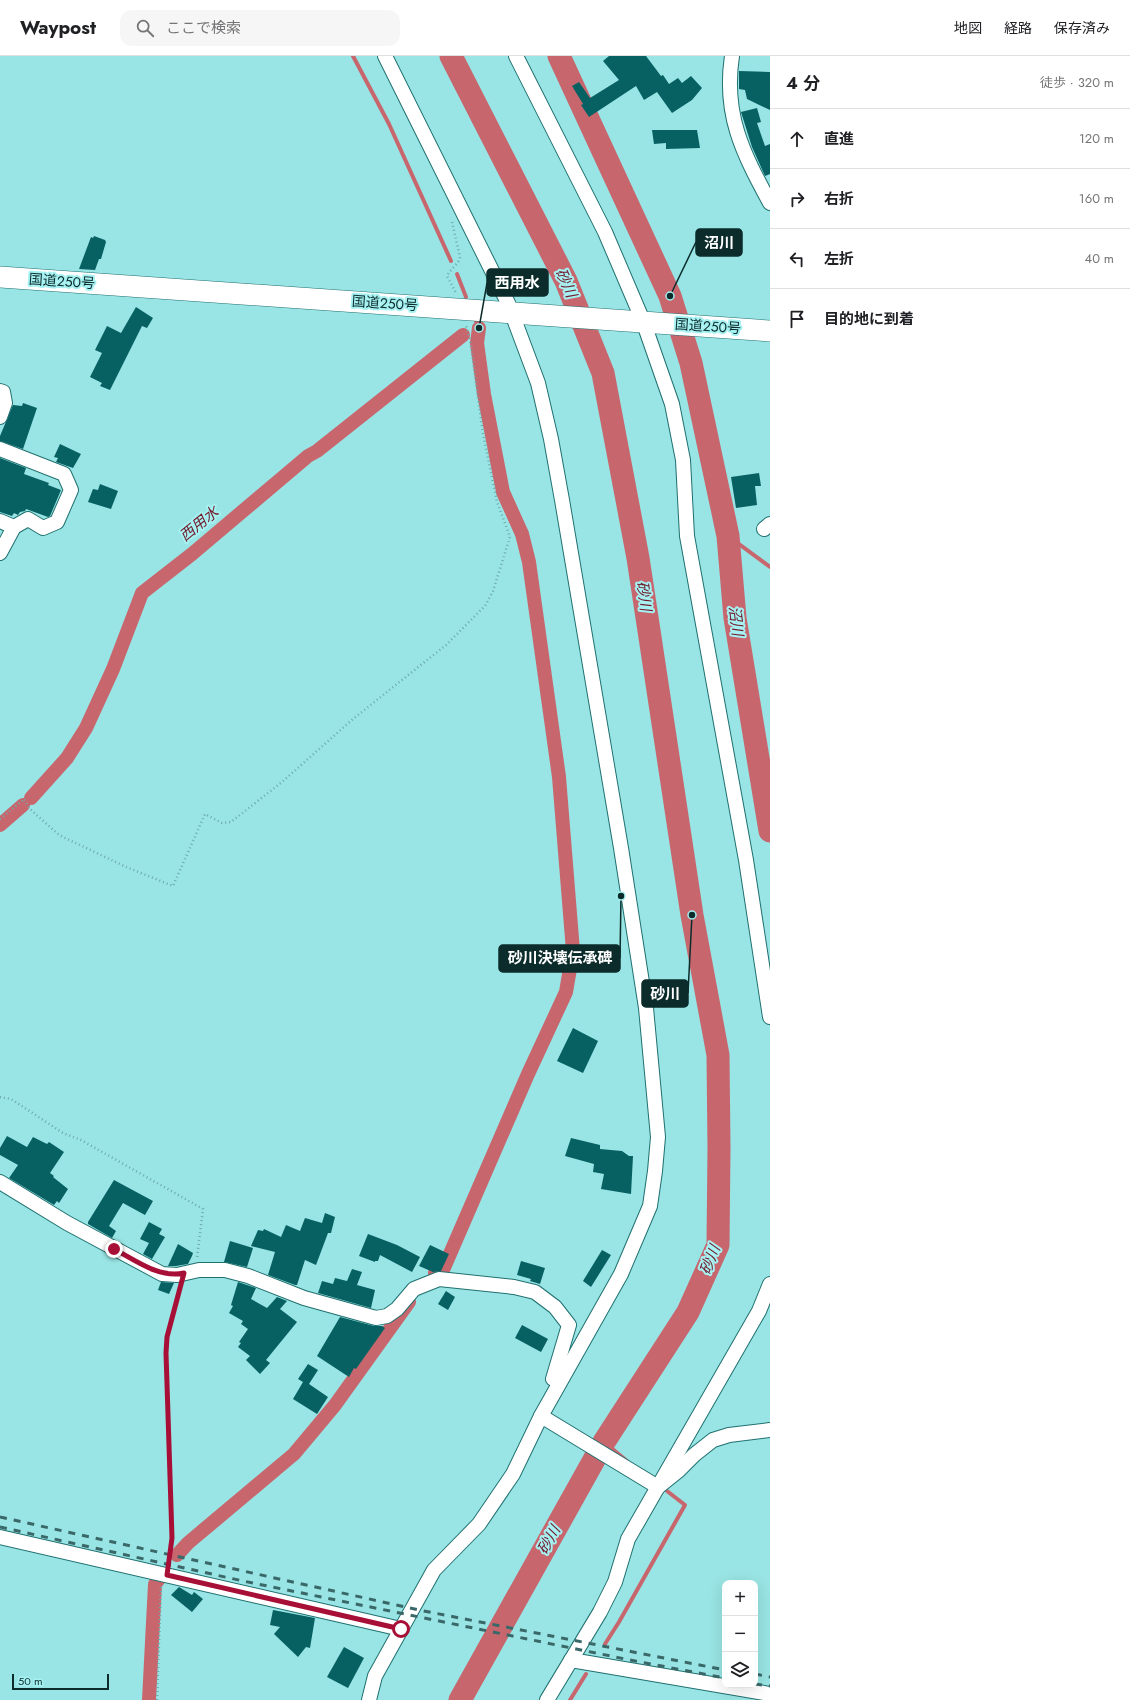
<!DOCTYPE html>
<html lang="ja">
<head>
<meta charset="utf-8">
<style>
	:root { --surface:#fff; --page:#f6f6f6; --text:#202124; --muted:#757577; --line:#e0e0e0 }
	body { margin:0; font-family:Jost,"Noto Sans JP",sans-serif; background:var(--page); color:var(--text) }
	.controls { position:absolute; right:12px; bottom:12px; display:grid; overflow:hidden; border-radius:8px; box-shadow:0 4px 16px #0002 }
	.controls button { width:36px; height:36px; display:grid; place-items:center; padding:0; border:0; border-bottom:1px solid var(--line); background:var(--surface); color:var(--text); font:20px sans-serif }
	.scale { position:absolute; left:12px; bottom:10px; width:97px; box-sizing:border-box; padding-left:4px; border:2px solid #0c2c2c; border-top:0; font-size:11px; line-height:14px; white-space:nowrap; color:#0c2c2c; -webkit-text-stroke:3px #a6f1f1; paint-order:stroke }
	.stop { position:absolute; width:12px; height:12px; margin:-9px; border:3px solid #a80f37; border-radius:50%; background:#fff }
	.stop.end { background:#a80f37; border-color:#fff; box-shadow:0 1px 4px #0008 }
	.list { margin:0; padding:0; list-style:none }
	h2 { display:flex; justify-content:space-between; align-items:center; height:52px; margin:0; padding:0 16px; font-size:17px }
	h2 small { font-size:13px; font-weight:400; color:var(--muted) }
	.list li { display:grid; grid-template-columns:26px 1fr auto; gap:12px; align-items:center; box-sizing:border-box; height:60px; padding:0 16px; border-top:1px solid var(--line) }
	.list b { display:block; font-size:15px; white-space:nowrap }
	.list em { font-size:13px; font-style:normal; color:var(--muted) }
	.icon { flex:none; width:22px; height:22px; fill:none; stroke:currentColor; stroke-width:2; stroke-linecap:round; stroke-linejoin:round }
	.map { position:relative; flex:none; width:770px; height:1644px; overflow:hidden }
	header { display:flex; align-items:center; gap:24px; box-sizing:border-box; height:56px; padding:0 20px; background:var(--surface); border-bottom:1px solid var(--line) }
	header strong { font-size:19px }
	nav { display:flex; gap:22px; margin-inline-start:auto; font-size:14px }
	.search { width:280px; height:36px; background:var(--page); display:flex; align-items:center; gap:10px; box-sizing:border-box; padding:0 14px; border-radius:12px; color:var(--muted); font-size:15px }
	main { display:flex }
	aside { flex:1; background:var(--surface) }
	.map>svg:first-child { display:block }
</style>
</head>
<body>
<header>
<strong>Waypost</strong>
<div class="search"><svg class="icon" aria-label="search" viewBox="0 0 24 24"><circle cx="10" cy="10" r="6"/><path d="M15 15l6 6"/></svg>ここで検索</div>
<nav><a>地図</a><a>経路</a><a>保存済み</a></nav>
</header>
<main>
<div class="map">
<svg width="770" height="1644" viewBox="0 0 770 1644">
	<rect width="100%" height="100%" fill="#99e4e4"/>
	<g fill="none" stroke-linecap="round" stroke-linejoin="round">
		<g stroke="#c8666e" stroke-width="4">
			<path d="M353,0L389,68L451,205"/>
			<path d="M457,218L466,241"/>
			<path d="M476,265L479,272"/>
			<path d="M728,480L770,511"/>
			<path d="M604,1386L627,1405"/>
			<path d="M605,1588L619,1566L685,1449L667,1435"/>
			<path d="M570,1644L586,1618"/>
		</g>
		<g stroke="#c8666e" stroke-width="14">
			<path d="M31,742L67,702L86,672L113,613L142,537L192,498L308,400L317,395L463,279"/>
			<path d="M0,769L23,749"/>
			<path d="M435,1217L443,1214L528,1018L566,936L573,895L559,721L529,506L522,478L503,436L484,338L477,287L479,272"/>
			<path d="M177,1499L188,1487L294,1398L335,1349L409,1246"/>
			<path d="M149,1644L155,1528L159,1523"/>
		</g>
		<g stroke="#c8666e" stroke-width="23">
			<path d="M451,0L566,225L603,317L638,502L692,859L718,999L719,1092L718,1189L688,1256L604,1386L460,1644"/>
			<path d="M559,0L670,240L691,307L728,480L735,562L770,775"/>
		</g>
	</g>
	<g fill="#076162">
		<path d="M609,0H646L661,20L663,19L669,28L678,22L682,27L691,20L702,32L692,44L672,57L657,36L644,44L636,30L589,61L581,49L583,48L572,30L579,26L590,42L619,24L603,5Z"/>
		<path d="M739,15L770,16V54L747,43L745,34L739,33Z"/>
		<path d="M757,52L761,66L757,67L765,90L770,88V118L765,120L752,91L741,56Z"/>
		<path d="M652,74H697L700,92L666,93V87L654,88Z"/>
		<path d="M94,180L105,184L106,186L101,203H99L95,214L79,213L91,181L93,182Z"/>
		<path d="M136,251L153,262L147,272L142,270L110,334L100,330L102,327L90,321L102,297L95,294L107,270L121,277Z"/>
		<path d="M23,347L37,352L23,393L0,385V380L13,349L22,350Z"/>
		<path d="M60,388L81,398L73,412L56,406L58,402L54,401Z"/>
		<path d="M0,402L26,412L24,418L49,427L48,429L61,434L50,460L48,461L26,453L25,455L20,456L18,459L14,457L12,460L0,456Z"/>
		<path d="M759,417L761,430H755L757,449L736,452L731,421Z"/>
		<path d="M100,428L118,435L111,453L88,446L93,433L98,434Z"/>
		<path d="M573,972L598,985L583,1017L557,1005Z"/>
		<path d="M7,1080L27,1091L33,1081L47,1088L49,1086L64,1096L50,1117L54,1120L53,1121L68,1133L59,1147L57,1145L54,1149L9,1122L18,1109L0,1099V1092Z"/>
		<path d="M571,1082L600,1089V1093L622,1095L629,1100H633L631,1138L601,1133L604,1118L593,1116L594,1108L565,1100Z"/>
		<path d="M114,1124L153,1145L145,1159L123,1147L109,1170L116,1175L112,1182L88,1168V1166Z"/>
		<path d="M325,1157L335,1161L331,1177H328L316,1209L305,1204L297,1229H295L268,1219L275,1196L251,1190L258,1174L263,1175L264,1173L281,1181L286,1169L300,1175L305,1162L322,1167Z"/>
		<path d="M149,1166L162,1173L159,1178L165,1181L152,1203L143,1198L149,1187L140,1183Z"/>
		<path d="M368,1178L397,1189L420,1201L412,1216L380,1199L378,1205H375V1206L359,1200Z"/>
		<path d="M230,1185L253,1192L247,1211L224,1206Z"/>
		<path d="M178,1188L193,1197L192,1200L188,1208L176,1210H168Z"/>
		<path d="M430,1189L449,1198L441,1215L433,1216L419,1210Z"/>
		<path d="M602,1194L611,1199L591,1231L583,1225Z"/>
		<path d="M521,1205L545,1212L540,1228L530,1225L531,1223L517,1219Z"/>
		<path d="M352,1213L362,1216L357,1229L375,1234L371,1252L318,1237L322,1225L333,1228L335,1222L347,1225Z"/>
		<path d="M161,1226L174,1227L169,1238L158,1234Z"/>
		<path d="M238,1226L256,1232L251,1243L267,1252L277,1241L287,1245L280,1253L297,1266L266,1304L270,1307L260,1318L246,1304L250,1300L238,1291L241,1287L239,1286L248,1273L241,1268L243,1265L229,1257L233,1250L231,1249Z"/>
		<path d="M446,1235L455,1241L448,1254L438,1248Z"/>
		<path d="M340,1261L374,1270H382L385,1272L356,1313L354,1312L349,1321L317,1300Z"/>
		<path d="M522,1269L548,1283L541,1296L515,1282Z"/>
		<path d="M308,1308L318,1314L309,1328L328,1341L317,1358L293,1343L303,1326L298,1323Z"/>
		<path d="M179,1531L192,1539L194,1536L203,1543L192,1556L171,1539Z"/>
		<path d="M273,1554L315,1562L310,1592L306,1591L298,1601L274,1578L280,1571L270,1569Z"/>
		<path d="M344,1591L364,1602L348,1632L327,1621Z"/>
	</g>
	<g fill="none" stroke-linecap="round" stroke-linejoin="round">
		<defs>
			<g id="minor">
				<path d="M516,0L605,176L643,265L672,348L683,404L687,480L746,804L770,961"/>
				<path d="M732,0C723,59 743,97 770,147"/>
				<path d="M0,335L3,336L5,347L0,361"/>
				<path d="M0,393L64,418L71,434L57,466L43,472L28,463L14,471L0,497"/>
				<path d="M0,465L14,471"/>
				<path d="M764,473L770,468"/>
				<path d="M0,1126L67,1167L162,1218L177,1219L199,1214H225L248,1220L304,1242L376,1262L387,1260L397,1253L414,1233L439,1223L514,1231L535,1236L555,1251L569,1269L553,1323"/>
				<path d="M541,1360L658,1431L678,1415L694,1399L713,1384L729,1379L770,1374"/>
				<path d="M0,1481L401,1573"/>
				<path d="M571,1604L770,1638"/>
				<path d="M369,1644L375,1620L434,1514L479,1468L513,1418L541,1360L621,1218L650,1150L655,1115L658,1081L646,952L621,792L562,444L551,383L538,327L508,247L385,0"/>
				<path d="M547,1644L600,1556L615,1526L628,1483L759,1255L770,1228"/>
			</g>
			<path id="highway" d="M0,221L770,275"/>
		</defs>
		<use href="#minor" stroke="#207070" stroke-width="16"/>
		<use href="#highway" stroke="#207070" stroke-width="22"/>
		<g stroke="#6dabab" stroke-width="2.5" stroke-dasharray="1 3" stroke-linecap="butt">
			<path d="M452,166L460,201C459,208 451,212 447,220L456,237"/>
			<path d="M0,763L24,743L30,753L59,779L124,810L173,830L205,758L222,767L231,766L282,726L353,663L446,589L485,550L493,535L510,481L497,446L483,378L470,283L466,270"/>
			<path d="M0,1041L11,1043L63,1077L81,1084L203,1153L197,1202"/>
			<path d="M169,1507L172,1482L166,1297L167,1281L181,1230"/>
			<path d="M157,1644L161,1531"/>
		</g>
		<use href="#minor" stroke="#fff" stroke-width="14"/>
		<use href="#highway" stroke="#fff" stroke-width="21"/>
		<g stroke="#3a6868" stroke-width="3" stroke-dasharray="7 7" stroke-linecap="butt">
			<path d="M0,1461L419,1554L725,1614"/>
			<path d="M0,1471L243,1525L635,1605L725,1622"/>
			<path d="M755,1618L770,1621"/>
			<path d="M755,1628L770,1630"/>
		</g>
	</g>
	<g fill="none" stroke-linecap="round" stroke-linejoin="round">
		<path stroke="#a80f37" stroke-width="5" d="M114,1193C135,1204 160,1223 184,1217L167,1281L166,1297L172,1482L167,1519L401,1573"/>
	</g>
	<g text-anchor="middle" stroke-width="4" stroke-linejoin="round" paint-order="stroke">
		<g font-size="14" fill="#0c2c2c" stroke="#a6f1f1">
			<text transform="translate(62 225) rotate(4)" y="5">国道250号</text>
			<text transform="translate(385 247) rotate(4)" y="5">国道250号</text>
			<text transform="translate(708 270) rotate(4)" y="5">国道250号</text>
		</g>
		<g font-size="15" font-style="italic" fill="#721828" stroke="#a6f1f1">
			<text transform="translate(566 227) rotate(66)" y="5">砂川</text>
			<text transform="translate(199 468) rotate(-39)" y="5">西用水</text>
			<text transform="translate(644 540) rotate(82)" y="5">砂川</text>
			<text transform="translate(736 565) rotate(83)" y="5">沼川</text>
			<text transform="translate(710 1204) rotate(-69)" y="5">砂川</text>
			<text transform="translate(549 1484) rotate(-61)" y="5">砂川</text>
		</g>
	</g>
	<path fill="none" stroke="#0c2c2c" stroke-width="1.5" d="M670 240L696 186M479 272L487 227M621 840L620 902M692 859L688 937"/>
	<g fill="#0c2c2c" stroke="#a6f1f1" stroke-width="1.5">
		<circle cx="670" cy="240" r="4"/>
		<circle cx="479" cy="272" r="4"/>
		<circle cx="621" cy="840" r="4"/>
		<circle cx="692" cy="859" r="4"/>
	</g>
	<g fill="#0c2c2c" stroke="#0c2c2c" stroke-width="1.5">
		<rect x="696" y="173" width="46" height="27" rx="4"/>
		<rect x="487" y="213" width="61" height="27" rx="4"/>
		<rect x="499" y="889" width="121" height="27" rx="4"/>
		<rect x="642" y="924" width="46" height="27" rx="4"/>
	</g>
	<g font-size="15" text-anchor="middle" font-weight="bold" fill="#fff">
		<text x="719" y="192">沼川</text>
		<text x="517" y="232">西用水</text>
		<text x="560" y="907">砂川決壊伝承碑</text>
		<text x="665" y="943">砂川</text>
	</g>
</svg>
<div class="controls">
<button>+</button>
<button>−</button>
<button><svg class="icon" aria-label="layers" viewBox="0 0 24 24"><path d="M12 4l9 5-9 5-9-5zM3 14l9 5 9-5"/></svg></button>
</div>
<div class="scale">50 m</div>
<div class="stop" style="left:401px;top:1573px"></div>
<div class="stop end" style="left:114px;top:1193px"></div>
</div>
<aside>
<h2>4 分<small>徒歩 · 320 m</small></h2>
<ul class="list">
<li><svg class="icon" aria-label="ahead" viewBox="0 0 24 24"><path d="M12 20V5M6 11l6-6 6 6"/></svg><div><b>直進</b></div><em>120 m</em></li>
<li><svg class="icon" aria-label="right" viewBox="0 0 24 24"><path d="M7 20v-9h11M14 6l5 5-5 5"/></svg><div><b>右折</b></div><em>160 m</em></li>
<li><svg class="icon" aria-label="left" viewBox="0 0 24 24"><path d="M17 20v-9H6M10 6l-5 5 5 5"/></svg><div><b>左折</b></div><em>40 m</em></li>
<li><svg class="icon" aria-label="arrive" viewBox="0 0 24 24"><path d="M6 21V4h12l-3 4 3 4H6"/></svg><div><b>目的地に到着</b></div></li>
</ul>
</aside>
</main>
</body>
</html>
